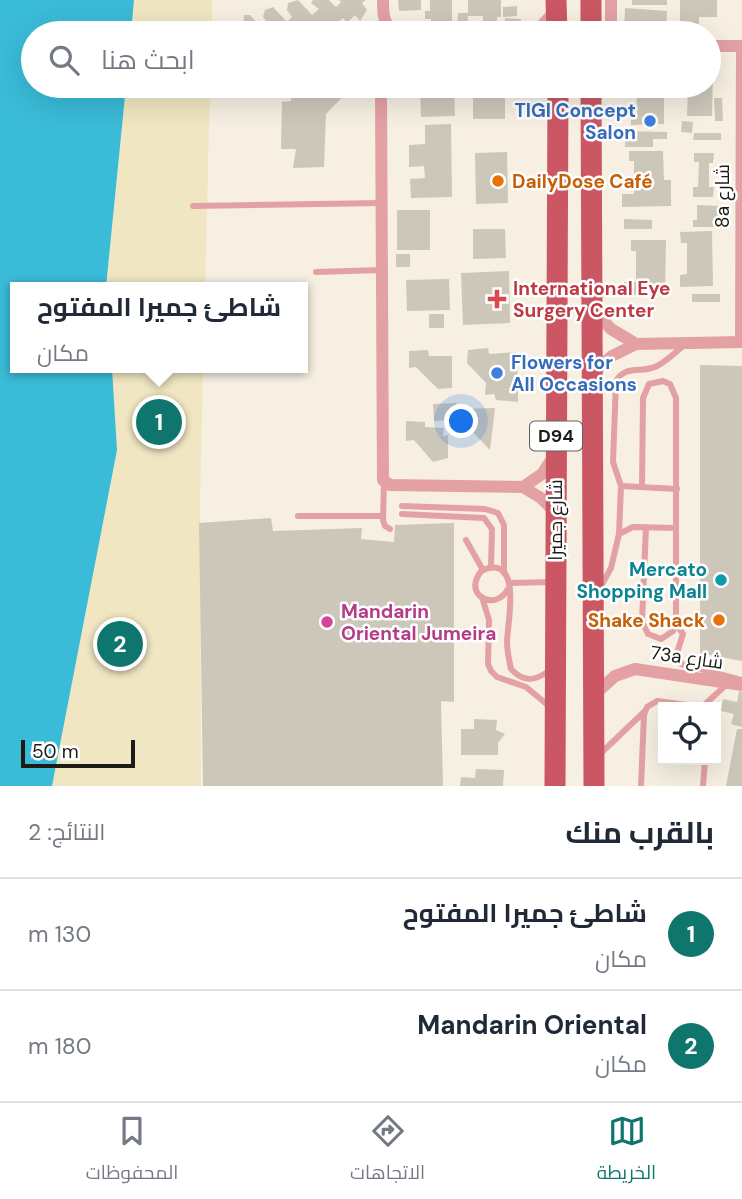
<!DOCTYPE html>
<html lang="ar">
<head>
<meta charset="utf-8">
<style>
	:root { --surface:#fff; --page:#f2f2f3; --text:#1f2937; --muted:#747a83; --line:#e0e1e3; --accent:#0f766e }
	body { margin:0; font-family:"DM Sans",Cairo,sans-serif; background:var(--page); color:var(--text); direction:rtl }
	.controls { position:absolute; right:21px; bottom:21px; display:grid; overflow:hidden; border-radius:0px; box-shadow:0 7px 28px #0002 }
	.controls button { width:63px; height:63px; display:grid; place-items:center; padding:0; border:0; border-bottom:2px solid var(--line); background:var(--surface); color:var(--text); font:35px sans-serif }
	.scale { position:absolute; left:21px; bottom:18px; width:114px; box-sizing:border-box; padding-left:7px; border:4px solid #1d1b16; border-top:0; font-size:19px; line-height:24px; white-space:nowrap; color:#1d1b16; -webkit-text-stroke:5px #fff; paint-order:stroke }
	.you { position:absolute; left:462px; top:422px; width:24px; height:24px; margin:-18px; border:5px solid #fff; border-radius:50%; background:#1a73e8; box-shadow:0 0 0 10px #1a73e833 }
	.badge { display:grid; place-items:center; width:46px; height:46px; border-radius:50%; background:var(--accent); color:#fff; font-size:23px; font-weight:700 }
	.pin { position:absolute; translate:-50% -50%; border:4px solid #fff; box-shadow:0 2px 7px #0006 }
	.popup { position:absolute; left:10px; top:282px; width:298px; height:91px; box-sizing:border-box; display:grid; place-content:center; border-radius:0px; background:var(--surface); filter:drop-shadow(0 2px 5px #0005); font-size:23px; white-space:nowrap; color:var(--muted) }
	.popup b { font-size:26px; color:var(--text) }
	.popup::after { content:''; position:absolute; left:50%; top:100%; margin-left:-14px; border:14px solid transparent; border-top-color:var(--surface) }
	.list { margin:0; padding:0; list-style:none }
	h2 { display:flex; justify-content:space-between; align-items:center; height:91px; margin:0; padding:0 28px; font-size:30px }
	h2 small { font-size:23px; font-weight:400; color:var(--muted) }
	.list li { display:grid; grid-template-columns:46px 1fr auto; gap:21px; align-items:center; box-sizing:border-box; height:112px; padding:0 28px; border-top:2px solid var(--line) }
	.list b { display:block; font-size:26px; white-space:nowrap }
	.list p { margin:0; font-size:23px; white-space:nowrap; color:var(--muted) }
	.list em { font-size:23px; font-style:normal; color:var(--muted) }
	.icon { flex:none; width:38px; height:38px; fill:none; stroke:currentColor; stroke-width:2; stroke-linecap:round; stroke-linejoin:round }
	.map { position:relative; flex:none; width:742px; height:786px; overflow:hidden; direction:ltr }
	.search { position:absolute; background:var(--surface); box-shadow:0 7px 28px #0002; left:21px; right:21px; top:21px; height:77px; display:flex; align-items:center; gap:18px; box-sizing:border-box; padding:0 24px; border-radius:38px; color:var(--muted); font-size:26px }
	.sheet { height:315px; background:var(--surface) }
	nav { display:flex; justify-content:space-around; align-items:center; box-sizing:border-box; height:98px; border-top:2px solid var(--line); background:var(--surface); font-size:19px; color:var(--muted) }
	nav a { display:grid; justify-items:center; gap:4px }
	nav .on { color:var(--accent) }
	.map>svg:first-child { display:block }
</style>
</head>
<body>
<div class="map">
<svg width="742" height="786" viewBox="0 0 742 786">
	<rect width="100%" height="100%" fill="#f6efe2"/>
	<g fill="#f0e6c1">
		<path d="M134,0H212V33H131Z"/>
		<path d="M126,86H210L205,287H106Z"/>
		<path d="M112,368H203L200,499L201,786H52C67,711 81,635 94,559C104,496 114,432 112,368Z"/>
	</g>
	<path fill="#3abbd8" d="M0,0H134L131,33H33V86H126L106,287H16V368H112L117,450L52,786H0Z"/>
	<g fill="#cdc7ba">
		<path d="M298,0L312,15L319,9L311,3L313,0H329L336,7L341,2L339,0H366L362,3L367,10L360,21L355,15L347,23L343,18L332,27L327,23L324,30L320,24L311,33H306L305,30L303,33H243L244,15H250L263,30L269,24L263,17L265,10L273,7L287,22L292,17L287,10L288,3Z"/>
		<path d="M398,0H421V10L399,11Z"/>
		<path d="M430,0H452V30H431V19H425V11H430Z"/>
		<path d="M468,0H501V17H497V23H483V16H468L467,31L457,30L458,13H468Z"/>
		<rect x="632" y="0" width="35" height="5"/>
		<path d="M680,0H717V17H699V24H680Z"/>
		<path d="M517,6V16L503,17V7Z"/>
		<path d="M625,8L667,11L666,32L624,30Z"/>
		<path d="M505,18L521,19V33H505Z"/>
		<path d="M709,72H713L712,116H687L688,86H709Z"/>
		<path d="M290,86H353L326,114L324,167L293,168L296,149H281L282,102L291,101Z"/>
		<path d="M420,86H454L455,116L421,117Z"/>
		<rect x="473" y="86" width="32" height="33"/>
		<path d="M636,86H664V124L631,125V113H637Z"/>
		<path d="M714,98H722L723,121H715Z"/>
		<path d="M682,121L693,122L692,133L681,132Z"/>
		<path d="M451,124L452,197L411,198L410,179L425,178L424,166L409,167V145L425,144V125Z"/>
		<path d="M625,131L667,132V139H653V147H625Z"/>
		<path d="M694,133H721V140H693Z"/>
		<path d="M629,151H663L664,180H671V206L622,207V194H634V161H629Z"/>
		<path d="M507,152L508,203L476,204L475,153Z"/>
		<path d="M694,153H714L713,163H709V187H714L713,197H693V187H698L699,162H694Z"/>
		<path d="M697,205L721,206V227H693V220H697Z"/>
		<rect x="397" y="210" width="33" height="40"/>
		<path d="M624,219L652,220V229H624Z"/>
		<path d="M473,229H505L506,258L473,259Z"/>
		<path d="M712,231L713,286L680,287V275L687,274V243H681L680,232Z"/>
		<path d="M631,240H666L665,295H624V282H636V251H631Z"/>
		<rect x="396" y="254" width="14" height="13"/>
		<path d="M509,271L510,323L463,325L461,273Z"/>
		<path d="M449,279L450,310L407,311L406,280Z"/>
		<rect x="692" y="294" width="28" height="8"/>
		<rect x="429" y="314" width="15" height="14"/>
		<path d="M488,348L489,354L517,352L518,402L496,400L494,394L485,395L486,383L467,363L468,350Z"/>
		<path d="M428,350L429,356H452V388L438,389L416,367L409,368V351Z"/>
		<path d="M700,365L742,366V661L700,653Z"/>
		<path d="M456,403L457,420L434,421L433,404Z"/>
		<path d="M495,408L490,450L462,421L465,409Z"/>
		<path d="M406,421L425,422V427L444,428L443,436L448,435V458L433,462L414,440L406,441Z"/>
		<path d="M271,518L273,531L362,528L361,539L394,542L395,525L454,523V702L441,701L443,786H203L199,523Z"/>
		<path d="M739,691L742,692V727L731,724L734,714L721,711L723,699L737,702Z"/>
		<path d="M474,719L497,720L496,730L505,734L498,743V755H461V729H474Z"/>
		<path d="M737,729H742V786H726Z"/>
		<path d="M476,769L504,770L503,786H460L461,777L475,778Z"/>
	</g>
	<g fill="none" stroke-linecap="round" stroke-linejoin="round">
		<g stroke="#e3a1a4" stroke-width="6">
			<path d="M351,33L391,31"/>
			<path d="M193,206L382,203"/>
			<path d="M316,272L382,270"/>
			<path d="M384,483L383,520L385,526L390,529"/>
			<path d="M621,486L677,489"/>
			<path d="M642,487L643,398L649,384L663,381L670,384L676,398V624L673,631L661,639L648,634L642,621L646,527"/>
			<path d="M402,506L485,509L498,513L504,525V573"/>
			<path d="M402,514L484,518L492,529L491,567"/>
			<path d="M298,516H383"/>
			<path d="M619,534L633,527L676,528"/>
			<path d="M466,540L483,570"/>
			<path d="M509,583L553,582"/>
			<path d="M600,588L611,568L619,534L621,486L613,462L616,381C626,364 642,374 657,366C667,361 676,352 684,345"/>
			<path d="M508,589C496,611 468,597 477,578C479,572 483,569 489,568C522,562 507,625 507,642C507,651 509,660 511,669C524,683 536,681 550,670"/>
			<path d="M482,597L489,620L488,664L491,671L497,677L526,687L549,706"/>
			<path d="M676,624L683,634L677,653L681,664L742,680"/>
			<path d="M702,707L726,685"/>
			<path d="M600,754L645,711"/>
			<path d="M641,786L644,715L647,707L657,701L703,707"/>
			<path d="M703,786L705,760"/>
		</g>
		<g stroke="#e3a1a4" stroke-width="12">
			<path d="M383,0C383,15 383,22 394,33"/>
			<path d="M611,0V33"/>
			<path d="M535,33L556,10"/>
			<path d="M709,46H742"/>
			<path d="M381,92L383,480L390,485L523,487L541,498L555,512"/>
			<path d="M593,309L611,329L636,344"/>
			<path d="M741,342L742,49"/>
			<path d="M592,373L612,356L636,344L742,342"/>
			<path d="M523,487L542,474L554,456"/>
			<path d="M594,695L615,676L635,669L742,685"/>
		</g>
		<g stroke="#cc5764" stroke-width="21">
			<path d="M556,0L557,33"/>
			<path d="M591,0V33"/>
			<path d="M591,86L594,786"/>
			<path d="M555,786L558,86"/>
		</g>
	</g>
	<g fill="#3f7fe0" stroke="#fff" stroke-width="2.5">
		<circle cx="650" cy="121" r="7"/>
		<circle cx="497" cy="373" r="7"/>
	</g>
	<g fill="#e8710a" stroke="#fff" stroke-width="2.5">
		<circle cx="498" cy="181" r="7"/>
		<circle cx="719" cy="620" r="7"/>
	</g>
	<path fill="#e0444e" stroke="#fff" stroke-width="2.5" d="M493.5 288.5h7v7h7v7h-7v7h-7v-7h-7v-7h7z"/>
	<circle fill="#0f9aa8" stroke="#fff" stroke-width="2.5" cx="721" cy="580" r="7"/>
	<circle fill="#d1479c" stroke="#fff" stroke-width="2.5" cx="327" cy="622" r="7"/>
	<g text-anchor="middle" stroke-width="5" stroke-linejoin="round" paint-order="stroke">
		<rect fill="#fff" stroke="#615f5c" stroke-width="2" x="530" y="421.5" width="52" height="29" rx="5"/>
		<g font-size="18" font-weight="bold" fill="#1d1b16">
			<text x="556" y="442">D94</text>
		</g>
		<g font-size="19" font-weight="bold" fill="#366cbe" stroke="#fff" text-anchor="end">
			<text x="636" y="117">TIGI Concept<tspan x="636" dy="22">Salon</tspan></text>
			<text x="511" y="369" text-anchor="start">Flowers for<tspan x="511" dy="22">All Occasions</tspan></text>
		</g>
		<g font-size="19" font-weight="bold" fill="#c56008" stroke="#fff" text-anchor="start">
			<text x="512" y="188">DailyDose Café</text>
			<text x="705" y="627" text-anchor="end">Shake Shack</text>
		</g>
		<g font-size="19" fill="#1d1b16" stroke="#fff">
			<text transform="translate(722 196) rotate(-90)" y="7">8a شارع</text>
			<text transform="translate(555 520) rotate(-90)" y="7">شارع جميرا</text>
			<text transform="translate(687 657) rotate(8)" y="7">73a شارع</text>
		</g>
		<g font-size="19" font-weight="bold" fill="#be3a42" stroke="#fff" text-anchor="start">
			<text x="513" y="295">International Eye<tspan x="513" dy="22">Surgery Center</tspan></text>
		</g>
		<g font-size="19" font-weight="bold" fill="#0d838f" stroke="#fff" text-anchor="end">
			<text x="707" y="576">Mercato<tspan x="707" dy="22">Shopping Mall</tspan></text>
		</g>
		<g font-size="19" font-weight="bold" fill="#b23c85" stroke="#fff" text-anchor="start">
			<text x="341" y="618">Mandarin<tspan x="341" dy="22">Oriental Jumeira</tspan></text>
		</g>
	</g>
</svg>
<div class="controls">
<button><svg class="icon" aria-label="locate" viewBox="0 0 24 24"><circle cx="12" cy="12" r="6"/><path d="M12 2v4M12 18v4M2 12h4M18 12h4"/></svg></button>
</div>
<div class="scale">50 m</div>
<div class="you"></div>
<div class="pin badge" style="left:159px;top:422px">1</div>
<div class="popup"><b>شاطئ جميرا المفتوح</b>مكان</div>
<div class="pin badge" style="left:120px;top:644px">2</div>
<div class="search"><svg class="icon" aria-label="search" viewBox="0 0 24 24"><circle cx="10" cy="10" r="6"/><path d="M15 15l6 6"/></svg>ابحث هنا</div>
</div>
<section class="sheet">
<h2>بالقرب منك<small>النتائج: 2</small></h2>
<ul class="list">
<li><span class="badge">1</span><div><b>شاطئ جميرا المفتوح</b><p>مكان</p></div><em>130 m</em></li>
<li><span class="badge">2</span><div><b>Mandarin Oriental</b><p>مكان</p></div><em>180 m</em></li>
</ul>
</section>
<nav>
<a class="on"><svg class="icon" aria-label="map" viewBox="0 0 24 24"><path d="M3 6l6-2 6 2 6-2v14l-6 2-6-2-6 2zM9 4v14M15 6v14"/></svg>الخريطة</a>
<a><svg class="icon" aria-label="directions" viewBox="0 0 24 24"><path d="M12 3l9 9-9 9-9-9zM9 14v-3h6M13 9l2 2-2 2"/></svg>الاتجاهات</a>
<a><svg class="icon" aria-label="saved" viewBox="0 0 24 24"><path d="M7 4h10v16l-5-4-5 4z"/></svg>المحفوظات</a>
</nav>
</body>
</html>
